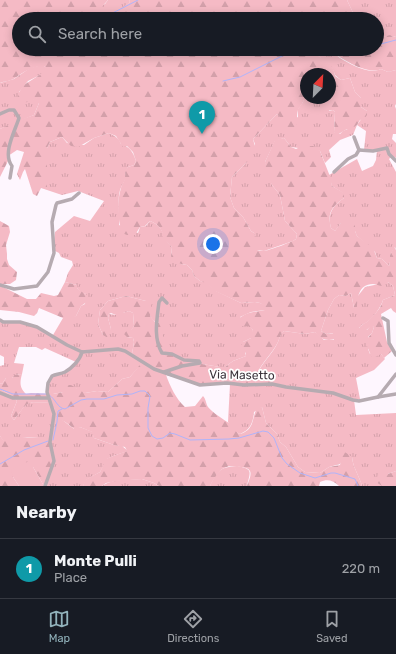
<!DOCTYPE html>
<html lang="en">
<head>
<meta charset="utf-8">
<style>
	:root { --surface:#171b24; --page:#242831; --text:#f1f3f6; --muted:#9ea1a6; --line:#363941; --accent:#92b3bc }
	body { margin:0; font-family:Rubik,sans-serif; background:var(--page); color:var(--text) }
	.compass { position:absolute; left:300px; top:68px; width:36px; height:36px; border-radius:50%; background:var(--surface); box-shadow:0 2px 10px #0003; rotate:24deg }
	.you { position:absolute; left:213px; top:244px; width:14px; height:14px; margin:-10px; border:3px solid #fff; border-radius:50%; background:#1a73e8; box-shadow:0 0 0 6px #1a73e833 }
	.badge { display:grid; place-items:center; width:26px; height:26px; border-radius:50%; background:var(--accent); color:#fff; font-size:13px; font-weight:700 }
	.pin { position:absolute; translate:-50% -33px; filter:drop-shadow(0 1px 2px #0008) }
	.pin::after { content:''; position:absolute; top:21px; width:14px; height:12px; background:inherit; clip-path:polygon(0 0,100% 0,50% 100%) }
	.list { margin:0; padding:0; list-style:none }
	h2 { display:flex; justify-content:space-between; align-items:center; height:52px; margin:0; padding:0 16px; font-size:17px }
	h2 small { font-size:13px; font-weight:400; color:var(--muted) }
	.list li { display:grid; grid-template-columns:26px 1fr auto; gap:12px; align-items:center; box-sizing:border-box; height:60px; padding:0 16px; border-top:1px solid var(--line) }
	.list b { display:block; font-size:15px; white-space:nowrap }
	.list p { margin:0; font-size:13px; white-space:nowrap; color:var(--muted) }
	.list em { font-size:13px; font-style:normal; color:var(--muted) }
	.icon { flex:none; width:22px; height:22px; fill:none; stroke:currentColor; stroke-width:2; stroke-linecap:round; stroke-linejoin:round }
	.map { position:relative; flex:none; width:396px; height:486px; overflow:hidden }
	.search { position:absolute; background:var(--surface); box-shadow:0 2px 10px #0003; left:12px; right:12px; top:12px; height:44px; display:flex; align-items:center; gap:10px; box-sizing:border-box; padding:0 14px; border-radius:22px; color:var(--muted); font-size:15px }
	.sheet { height:112px; background:var(--surface) }
	nav { display:flex; justify-content:space-around; align-items:center; box-sizing:border-box; height:56px; border-top:1px solid var(--line); background:var(--surface); font-size:11px; color:var(--muted) }
	nav a { display:grid; justify-items:center; gap:2px }
	nav .on { color:var(--accent) }
	.map>svg:first-child { display:block }
</style>
</head>
<body>
<div class="map">
<svg width="396" height="486" viewBox="0 0 396 486">
	<defs>
		<pattern id="grass-tufts" width="24" height="20" patternUnits="userSpaceOnUse"><rect width="24" height="20" fill="#f5bac5"/><path d="M3 7l-1-3M5 7V3M7 7l1-3M15 17l-1-3M17 17v-4M19 17l1-3" fill="none" stroke="#d3a0aa"/></pattern>
		<pattern id="forest-firs" width="22" height="20" patternUnits="userSpaceOnUse"><rect width="22" height="20" fill="#f5bac5"/><path d="M5 1l3.5 6h-7zM16 11l3.5 6h-7z" fill="#d3a0aa"/></pattern>
	</defs>
	<rect width="100%" height="100%" fill="#fef6fe"/>
	<g fill="url(#grass-tufts)">
		<path d="M108,0H129L130,2L121,10L107,15L105,19H67L71,15L84,16L105,4Z"/>
		<path d="M347,0H396V36L393,37C388,34 382,39 377,37V19H356Z"/>
		<path d="M314,49C318,49 323,48 327,49C331,51 336,55 340,58C350,64 369,75 381,69L388,72L396,70V104L395,106L396,109V134H393L392,139L396,143V158L392,156L389,159L396,172V250L395,247L390,255V262L389,266L382,259L377,258L375,252L357,236L355,231L341,223L335,231L331,228C327,213 333,206 344,198L343,193L332,186L329,175L357,159L362,171L373,166L376,160L377,150H364L366,131L357,125L353,135L340,140L329,150L331,157L325,163L320,151L291,147L284,138L275,141L265,162L272,185L280,195L285,221L297,234L296,239L293,241L264,251L256,250L254,233L251,231L243,217L234,208L230,197L232,177L246,163L255,144L253,139L277,114L283,119L284,123L298,117V109L303,102L306,87V98H328L329,111L333,110L335,112L334,132L340,134L343,131L357,125L367,111L361,107V98L355,92L350,78L341,80L335,75C333,64 320,59 313,51Z"/>
		<path d="M38,66H44L47,69L42,74L28,81L19,92L31,100L40,97L39,103L34,115L0,129V83L14,79L30,68Z"/>
		<path d="M109,133C115,136 119,138 121,144C130,147 133,152 136,161L134,165L128,167L125,173C127,180 122,184 120,190C117,202 120,213 119,225L138,233L140,227L146,226L150,221C158,224 163,229 164,238L172,247L171,256L181,264L187,265L192,270L194,276L200,281L206,282L216,291L241,303L255,302L260,303L265,305V310L251,312L240,317L253,330L251,338L243,342L246,356L233,361L225,367H220L190,362L165,355L159,323C149,321 148,310 146,301L126,296L108,301L100,310L98,324L103,335L111,329L108,318L109,314L116,315L129,311L133,313L134,326L127,337L133,338L134,342L132,354L144,361L130,377L122,379L108,392L97,391L85,393L80,392L76,388L63,387V392L53,394H48L47,387L53,375L63,373L76,362L45,348L42,350L36,347H19L14,363L24,364L22,374L16,375L12,378H6L2,384L0,383V366L4,365V357L0,355V319L7,322H23L53,335L63,318L76,316L81,306L85,304L86,294L82,293L77,288V285L65,282L68,273L73,265L72,261L61,257L59,253L53,250L55,232L74,216L90,221L104,201L78,191L62,195L47,190V148L50,142L62,137L67,143L84,145L94,138Z"/>
		<path d="M388,282L393,286L395,295L383,300C381,307 373,318 367,322C364,324 362,324 359,328L367,330L371,325L374,327L372,333L368,337V349L370,354H381L385,359L374,370L356,378L360,399L354,400L356,415L396,413V471L388,474L382,486H362C359,475 353,468 352,457L342,461L340,464L329,467L320,473L305,472L298,467L286,447L280,442L277,434L266,423L262,407L254,412C253,423 250,430 240,434L234,431L228,422L230,384L257,375C261,363 273,354 278,342C280,337 280,334 284,331L305,334L315,332L324,340H334L333,333L326,334L321,331L328,310L334,299L339,295L346,296L351,293L354,308L357,307V297L365,287Z"/>
		<path d="M0,389L14,397L17,401L11,416L14,420C30,398 25,403 50,402L61,419L65,422L74,429L80,427L93,432L94,438L114,445L122,446L128,451L113,456L107,459L100,472L86,480L83,486H46L39,438L27,437L4,442L0,436Z"/>
		<path d="M237,466C254,469 250,472 247,486H210C217,471 220,467 237,466Z"/>
		<path d="M142,479L154,483L159,486H102C113,478 129,480 142,479Z"/>
	</g>
	<g fill="url(#forest-firs)">
		<path d="M0,0H108L99,10L93,15H71L67,19H19V49H314L313,51C322,61 333,60 335,76L341,80L350,78L355,92L361,98V107L367,111V115L364,119L360,120L357,125L351,129H347L337,135L334,132L335,112L333,110L323,111L322,107L328,98H330V74H306C306,82 307,94 303,102C302,105 299,107 298,110C295,121 301,127 289,135L283,131C284,123 283,120 277,114L253,139L255,147L250,159L232,177L230,197L234,208L243,217L251,231L254,233L256,239L257,250C259,251 260,251 263,251C268,251 292,242 296,239L297,234L285,221L280,195L272,185L266,173L265,162L275,140L284,138L291,147L296,149L300,147L313,146L320,151L331,179L332,186L344,193V198C332,207 327,212 331,228L335,231C341,223 342,219 352,220L355,226V231L357,236L373,248L377,258L382,259L389,266L390,262V255L394,247L396,250V313L393,311L391,308L381,314L387,342L392,351L384,358L381,354L375,357L372,358L367,346L366,340L372,333L374,327L371,326L362,334H359C357,324 365,325 370,319C376,313 381,308 383,300L395,295L393,286L388,282L383,286C379,286 376,284 373,284C358,284 357,299 357,310L354,308L351,293L346,296L339,295L334,299L328,310L321,331L326,334L336,333L338,336L337,338C329,342 320,340 315,332L305,334L284,331C280,335 280,337 278,342C273,353 261,363 257,374L273,377V383L200,384L166,375C170,386 176,399 185,407L195,406L203,396C206,399 206,404 208,407C213,413 223,419 229,423C234,426 234,432 240,434C255,429 251,420 257,408L262,407L266,423L277,434L280,442L286,447L298,467L305,472L320,473L329,467L340,465L341,461L336,456L335,451C341,449 347,453 352,457C353,468 359,475 362,486H339C333,480 327,479 320,482L319,486H247C248,482 252,475 250,471C248,468 244,467 241,467C223,463 218,471 210,486H159L154,483L142,479L117,481L106,483L102,486H83L85,480L100,472L106,459L113,456L127,451L125,447L114,445L94,438L92,432L80,427L76,430C69,426 65,419 55,419V410L50,402C25,403 30,399 14,420L11,416L17,401L14,397L0,389V383L2,384L6,378H12L15,375L22,374C20,382 19,387 26,394L31,393L53,394L63,392V387L64,385H71L85,393L97,391L108,392L122,379L130,377L143,361L132,354L134,342L133,338L127,337L124,334L127,330H131L134,326L133,313L129,311L123,313L121,317L111,313L109,314L108,318L111,329L108,338L103,335L98,324L100,310L108,301L126,296L146,301L149,298L152,299L150,316L155,322L159,323C164,334 164,343 165,355H172L190,362L220,367H225L233,361L246,356V353L243,351L241,347L243,342L251,338L250,335L253,330L248,326H242L237,321C244,312 255,312 265,310V306L260,303L255,302L241,303L215,291L206,283L200,281L194,276L192,270L187,265L181,264L172,260L171,256L172,247L163,238C163,229 158,224 150,221L145,226L140,227L135,235H127L122,233C118,221 117,204 120,192C122,181 126,183 125,171L128,167L134,165L136,161L133,152L127,146L123,147L116,136L109,133L94,138L78,147L71,146L62,137L50,142L47,148V190L41,188L37,196L33,194L25,169L23,172L20,180L17,174L24,152L17,150L8,156V161L0,177V129L14,122L34,115L39,103V98L18,105C16,81 34,83 46,69L44,66C32,66 24,72 15,78C11,81 5,81 0,83Z"/>
		<path d="M129,0H347L356,19H105L108,12C117,14 123,7 130,2Z"/>
		<path d="M390,35L393,37L396,36V70L388,72L381,69C366,76 340,57 327,49H377V37L379,38Z"/>
		<path d="M0,221L9,226L10,232L6,245L7,254V259L9,265L17,272L16,280L10,284H4L1,286L27,299H36L41,293L54,296L58,295L65,282L77,285V288C81,292 85,293 88,296V301L81,306L76,316L67,321L64,320L63,318L39,308L37,313L34,316L19,312L0,310Z"/>
		<path d="M0,436L4,441C16,435 36,438 50,439L55,459L44,486L33,467H32L13,477L19,486H0Z"/>
		<path d="M396,471V486H382L376,482L378,474L383,472L388,474Z"/>
	</g>
	<path fill="#f5bac5" d="M29,461L32,467H33L44,486H19L13,477L11,470Z"/>
	<g fill="none" stroke-linecap="round" stroke-linejoin="round">
		<g stroke="#b0b4fa" stroke-width="1">
			<path d="M101,19L138,0"/>
			<path d="M377,45L396,40"/>
			<path d="M223,81L240,77L282,56L289,54H320L352,49"/>
			<path d="M0,389L13,394H46"/>
			<path d="M49,395C56,399 57,408 65,409L81,400L87,399H104L117,395L132,394L140,391H145L150,396L148,408V428L152,436L157,439L163,438L170,433L175,434L190,440L229,439L239,438L263,431L268,432L274,438L282,458L287,464L300,473L315,478L331,473H335L355,479L358,486"/>
			<path d="M53,440L57,422L58,411L62,409"/>
			<path d="M0,464L24,450L48,441"/>
		</g>
		<g stroke="#b6abb1" stroke-width="3.5">
			<path d="M0,114L9,110H14L19,118C15,131 2,154 12,166L10,178"/>
			<path d="M354,137L359,150"/>
			<path d="M359,150L373,151L387,148L389,154L396,161"/>
			<path d="M334,172L348,159L356,155L359,150"/>
			<path d="M0,285L14,289L37,286L48,272L54,253L52,222L56,205L57,203L72,199L79,193"/>
			<path d="M383,318L388,321L389,343L396,355"/>
			<path d="M0,320L3,322H20L37,327L67,345L82,352"/>
			<path d="M82,352L118,349L125,351L154,369L200,385L227,383L244,385L272,384L286,387L333,393L353,400L359,401L378,397L396,374"/>
			<path d="M164,372L182,366L200,363L199,361L184,360L172,354L162,353C153,338 157,319 159,302L162,298L167,303"/>
			<path d="M0,393L13,398H48"/>
			<path d="M378,397L396,394"/>
			<path d="M45,486L54,461L50,442L54,414L47,392L48,383L52,376C56,374 61,374 65,372C72,368 80,360 82,352"/>
		</g>
	</g>
	<g text-anchor="middle" stroke-width="3.5" stroke-linejoin="round" paint-order="stroke">
		<g font-size="12" fill="#393139" stroke="#fff">
			<text transform="translate(242 375) rotate(1)" y="4">Via Masetto</text>
		</g>
	</g>
</svg>
<svg class="compass" viewBox="-18 -18 36 36"><path d="M0-13l5 13h-10z" fill="#e53935"/><path d="M0 13l5-13h-10z" fill="#9ea1a6"/></svg>
<div class="you"></div>
<div class="pin badge" style="left:202px;top:134px;background:#0f9aa8">1</div>
<div class="search"><svg class="icon" aria-label="search" viewBox="0 0 24 24"><circle cx="10" cy="10" r="6"/><path d="M15 15l6 6"/></svg>Search here</div>
</div>
<section class="sheet">
<h2>Nearby<small></small></h2>
<ul class="list">
<li><span class="badge" style="background:#0f9aa8">1</span><div><b>Monte Pulli</b><p>Place</p></div><em>220 m</em></li>
</ul>
</section>
<nav>
<a class="on"><svg class="icon" aria-label="map" viewBox="0 0 24 24"><path d="M3 6l6-2 6 2 6-2v14l-6 2-6-2-6 2zM9 4v14M15 6v14"/></svg>Map</a>
<a><svg class="icon" aria-label="directions" viewBox="0 0 24 24"><path d="M12 3l9 9-9 9-9-9zM9 14v-3h6M13 9l2 2-2 2"/></svg>Directions</a>
<a><svg class="icon" aria-label="saved" viewBox="0 0 24 24"><path d="M7 4h10v16l-5-4-5 4z"/></svg>Saved</a>
</nav>
</body>
</html>
